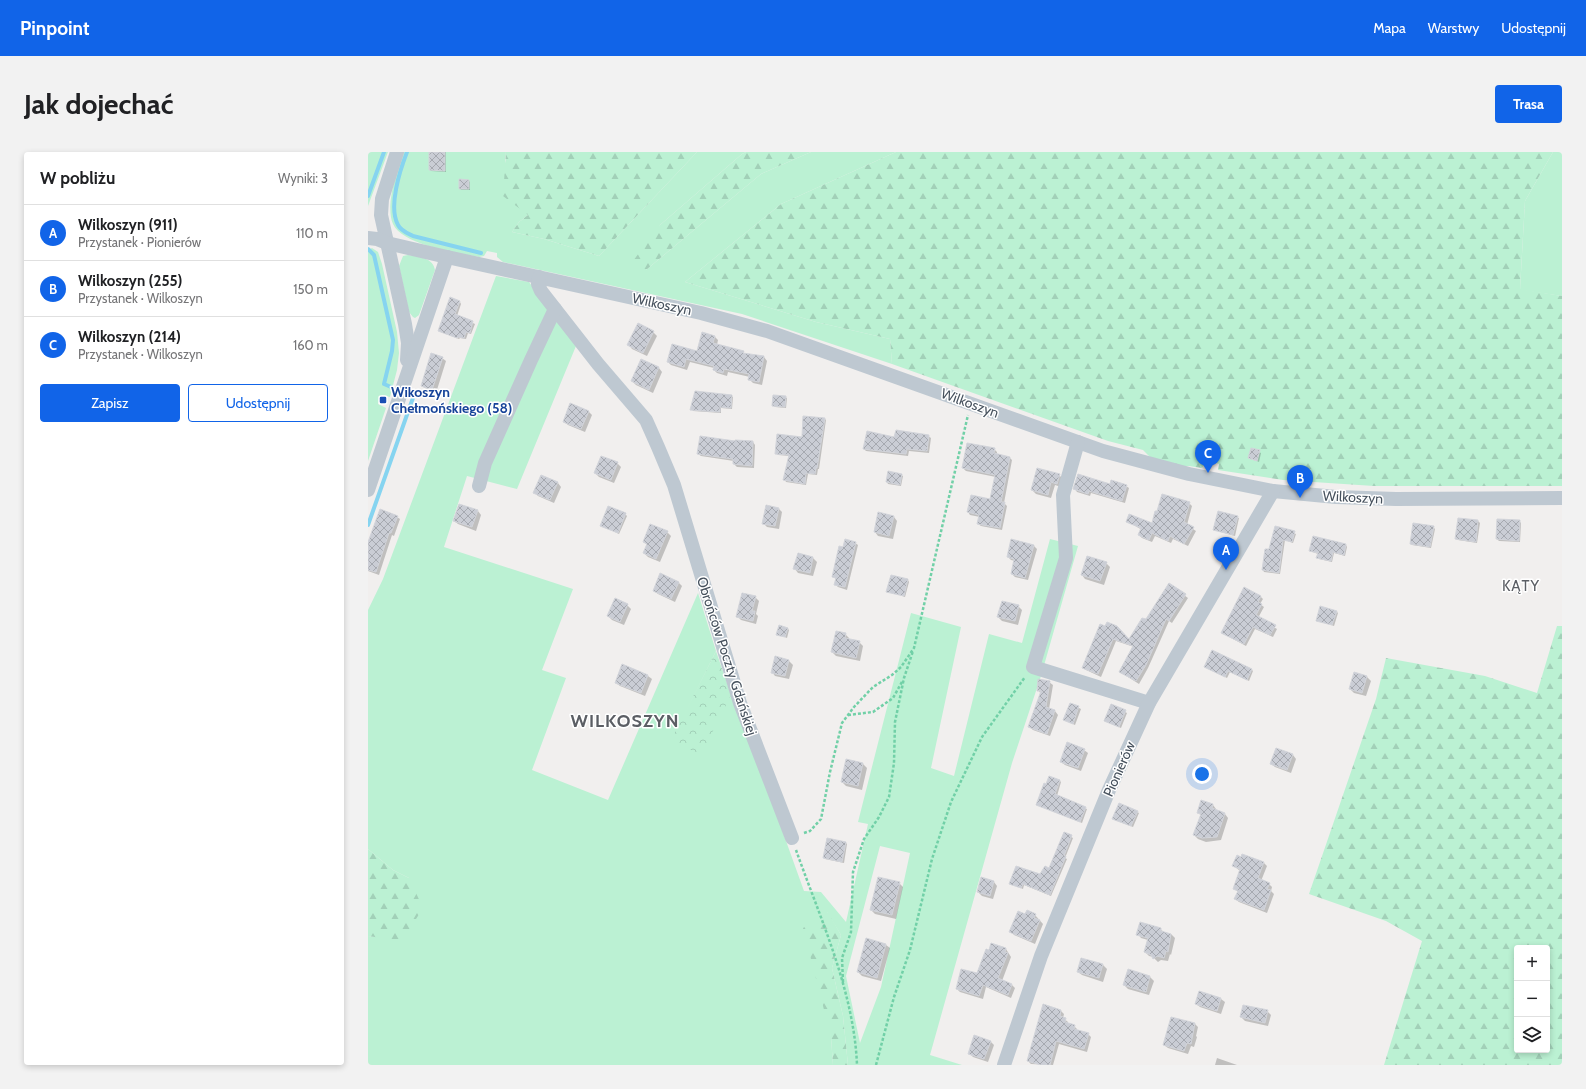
<!DOCTYPE html>
<html lang="pl">
<head>
<meta charset="utf-8">
<style>
	:root { --surface:#fff; --page:#f2f2f2; --text:#202124; --muted:#757577; --line:#e0e0e0; --accent:#1164e8 }
	body { margin:0; font-family:Cabin,sans-serif; background:var(--page); color:var(--text) }
	.controls { position:absolute; right:12px; bottom:12px; display:grid; overflow:hidden; border-radius:4px; box-shadow:0 2px 6px #0003 }
	.controls button { width:36px; height:36px; display:grid; place-items:center; padding:0; border:0; border-bottom:1px solid var(--line); background:var(--surface); color:var(--text); font:20px sans-serif }
	.you { position:absolute; left:834px; top:622px; width:14px; height:14px; margin:-10px; border:3px solid #fff; border-radius:50%; background:#1a73e8; box-shadow:0 0 0 6px #1a73e833 }
	.badge { display:grid; place-items:center; width:26px; height:26px; border-radius:50%; background:var(--accent); color:#fff; font-size:13px; font-weight:700 }
	.pin { position:absolute; translate:-50% -33px; filter:drop-shadow(0 1px 2px #0008) }
	.pin::after { content:''; position:absolute; top:21px; width:14px; height:12px; background:inherit; clip-path:polygon(0 0,100% 0,50% 100%) }
	.list { margin:0; padding:0; list-style:none }
	h2 { display:flex; justify-content:space-between; align-items:center; height:52px; margin:0; padding:0 16px; font-size:17px }
	h2 small { font-size:13px; font-weight:400; color:var(--muted) }
	.list li { display:grid; grid-template-columns:26px 1fr auto; gap:12px; align-items:center; box-sizing:border-box; height:56px; padding:0 16px; border-top:1px solid var(--line) }
	.list b { display:block; font-size:15px; white-space:nowrap }
	.list p { margin:0; font-size:13px; white-space:nowrap; color:var(--muted) }
	.list em { font-size:13px; font-style:normal; color:var(--muted) }
	.actions { display:flex; gap:8px; padding:12px 16px }
	.actions a { flex:1; padding:9px 0; border:1px solid var(--accent); border-radius:4px; text-align:center; font-size:14px; color:var(--accent) }
	.actions .main { background:var(--accent); color:#fff }
	.icon { flex:none; width:22px; height:22px; fill:none; stroke:currentColor; stroke-width:2; stroke-linecap:round; stroke-linejoin:round }
	.map { position:relative; flex:none; width:1194px; height:913px; overflow:hidden; border-radius:4px }
	header { display:flex; align-items:center; gap:24px; box-sizing:border-box; height:56px; padding:0 20px; background:var(--accent); color:#fff }
	header strong { font-size:19px }
	nav { display:flex; gap:22px; margin-inline-start:auto; font-size:14px }
	.intro { display:flex; align-items:center; justify-content:space-between; box-sizing:border-box; height:96px; padding:0 24px }
	h1 { margin:0; font-size:28px }
	.button { padding:10px 18px; border-radius:4px; background:var(--accent); color:#fff; font-size:14px; font-weight:700 }
	main { display:flex; gap:24px; padding:0 24px }
	aside { flex:1; background:var(--surface); border-radius:4px; box-shadow:0 2px 6px #0003 }
	.map>svg:first-child { display:block }
</style>
</head>
<body>
<header>
<strong>Pinpoint</strong>
<nav><a>Mapa</a><a>Warstwy</a><a>Udostępnij</a></nav>
</header>
<div class="intro"><h1>Jak dojechać</h1><a class="button">Trasa</a></div>
<main>
<aside>
<h2>W pobliżu<small>Wyniki: 3</small></h2>
<ul class="list">
<li><span class="badge">A</span><div><b>Wilkoszyn (911)</b><p>Przystanek · Pionierów</p></div><em>110 m</em></li>
<li><span class="badge">B</span><div><b>Wilkoszyn (255)</b><p>Przystanek · Wilkoszyn</p></div><em>150 m</em></li>
<li><span class="badge">C</span><div><b>Wilkoszyn (214)</b><p>Przystanek · Wilkoszyn</p></div><em>160 m</em></li>
</ul>
<div class="actions"><a class="main">Zapisz</a><a>Udostępnij</a></div>
</aside>
<div class="map">
<svg width="1194" height="913" viewBox="0 0 1194 913">
	<defs>
		<pattern id="forest-firs" width="22" height="20" patternUnits="userSpaceOnUse"><rect width="22" height="20" fill="#bbf1d3"/><path d="M5 1l3.5 6h-7zM16 11l3.5 6h-7z" fill="#a2d0b8"/></pattern>
		<pattern id="park-crowns" width="20" height="18" patternUnits="userSpaceOnUse"><rect width="20" height="18" fill="#bbf1d3"/><path d="M2 6a3 3 0 1 1 6 0M12 15a3 3 0 1 1 6 0" fill="none" stroke="#a2d0b8"/></pattern>
		<pattern id="building-cross-hatch" width="8" height="8" patternUnits="userSpaceOnUse"><rect width="8" height="8" fill="#cacdd5"/><path d="M0 0l8 8M0 8l8-8" fill="none" stroke="#a6a9b0"/></pattern>
	</defs>
	<rect width="100%" height="100%" fill="#f1efee"/>
	<g fill="#bbf1d3" fill-rule="evenodd">
		<path d="M0,0H20L0,54Z"/>
		<path d="M35,0H138L137,9L160,63L151,70L144,80L176,87L231,104L329,0H378L374,2L292,73L278,118L393,22L443,0H528L413,52L317,130L448,170L522,187L524,212L374,162L135,110L129,105V101L119,99L116,104L111,105C91,101 34,93 25,72C17,54 29,18 35,0Z"/>
		<path d="M1185,0H1194V144L1152,138L1157,49Z"/>
		<path d="M4,96L10,100L14,112L29,180L31,201L29,218L22,245L14,243L10,252L18,256L0,309V98Z"/>
		<path d="M40,103C50,105 65,105 67,118L51,163L47,166L45,165L41,160L31,114L35,104Z"/>
		<path d="M128,124L161,130L208,194L149,337L99,324L76,395L205,437L174,518L198,526L164,618L240,648L330,441L348,499L304,588L363,543L391,614L436,739L453,740L478,770L500,672L490,670L543,461L593,475L563,616L586,624L621,482L654,491L682,387L710,394L673,524L644,611L562,903L594,913H480L475,864L464,816L473,783L459,760L463,885L465,913H0V784L11,785L41,726L25,718L0,697V458L15,427ZM512,694L542,701L513,835L492,891L478,824Z"/>
	</g>
	<g fill="url(#forest-firs)" fill-rule="evenodd">
		<path d="M138,0H329L231,104L176,87L144,80L151,70L160,63L135,44Z"/>
		<path d="M378,0H443L393,22L278,118L262,113L292,73L374,2Z"/>
		<path d="M528,0H1185L1157,49L1152,137L1194,144V334H1006L915,328L850,318L851,312L839,308L834,316L821,314H812L785,308L775,298L740,289L524,212L522,187L448,170L317,130L413,52Z"/>
		<path d="M1189,474H1194V913H1016L1054,789L1018,769L941,742L1008,547L1018,506L1117,524L1169,541ZM1149,796H1179V898H1149Z"/>
		<path d="M0,697L25,718L41,726L55,756L34,789L0,784Z"/>
		<path d="M460,760L473,783L464,816L475,864L480,913H465L463,885L435,776Z"/>
	</g>
	<path fill="url(#park-crowns)" d="M348,499L363,543L333,603L303,588Z"/>
	<g fill="#0003">
		<path d="M62,0H78V20L63,19L62,18Z"/>
		<path d="M101,29L102,30V38H93L92,36Z"/>
		<path d="M92,150L93,152L89,164L107,172L103,182L100,181L98,187L92,186L91,187L73,180Z"/>
		<path d="M285,180L289,184L279,204L264,197L261,193Z"/>
		<path d="M335,182L347,185L350,188L349,193L375,200L377,202L396,205L399,209L394,233L385,231L381,227L382,225L360,220L359,224L349,221L346,218V216L322,210L319,218L303,213L300,210L330,200Z"/>
		<path d="M74,206L78,209L68,241L58,237L54,234Z"/>
		<path d="M273,208L291,216L294,220L285,241L268,233L264,229Z"/>
		<path d="M363,244L365,245L364,257L353,256V261L325,259L324,257Z"/>
		<path d="M417,245L419,246L418,256L407,255L405,253Z"/>
		<path d="M220,259L224,263L217,280L200,273L196,270Z"/>
		<path d="M457,267L458,268L451,317H450L449,323L440,322L438,333L418,330L417,328L422,304L410,303L408,301L435,286Z"/>
		<path d="M560,284L563,286L561,301L541,299L540,304L498,299L496,297L527,286Z"/>
		<path d="M368,290H385L387,293L386,316L369,315L366,312V309L333,304L330,302Z"/>
		<path d="M626,297L629,300V303L641,305L644,308L636,351L639,354L634,378L613,374L610,372L612,365L602,363L600,360L623,349L628,325L598,319L595,316Z"/>
		<path d="M883,297L893,301L891,310L881,305Z"/>
		<path d="M249,311L253,315L246,331L231,325L227,321Z"/>
		<path d="M533,323L535,324L533,334L520,332L519,330Z"/>
		<path d="M691,323L695,327L693,335L687,333L683,346L668,342L664,338Z"/>
		<path d="M173,324L190,331L193,335L186,351L170,344L166,340Z"/>
		<path d="M742,333L758,334L761,336L757,351L723,341L722,344L709,340L707,337Z"/>
		<path d="M821,351L824,354L819,373L828,379L820,394L805,387L803,391L787,384L784,390L774,386L771,383L774,378L759,369L784,372Z"/>
		<path d="M92,353L110,359L113,363L108,379L90,372L86,369Z"/>
		<path d="M411,357L414,360L411,377L399,375L395,371Z"/>
		<path d="M851,360L871,366L867,384L846,378Z"/>
		<path d="M257,362L259,364L251,382L233,373Z"/>
		<path d="M29,365L32,367L26,384L24,383L11,423L0,419V393Z"/>
		<path d="M526,365L529,369L525,387L510,384L507,380Z"/>
		<path d="M1091,367L1110,369L1112,371L1109,391L1090,388L1088,387Z"/>
		<path d="M1151,369L1153,371L1152,390L1131,389L1129,387Z"/>
		<path d="M908,375L928,382L925,391L917,388L912,422L896,420L895,418Z"/>
		<path d="M1065,375L1067,377L1063,396L1044,393L1043,392Z"/>
		<path d="M299,380L303,384L292,410L280,405L276,401L280,393L276,390Z"/>
		<path d="M487,391L490,393L479,438L470,435L467,432L468,427L465,425L476,396Z"/>
		<path d="M978,393L979,395L977,404L966,401L964,410L951,407L950,406V402L942,399Z"/>
		<path d="M666,394L669,397L660,428L647,425L644,422L647,409L643,408L640,405Z"/>
		<path d="M430,402L445,406L449,410L445,424L430,421L427,417Z"/>
		<path d="M738,411L742,415L736,433L717,427L714,423Z"/>
		<path d="M540,428L541,430L537,445L520,439Z"/>
		<path d="M310,430L314,434L307,450L290,442L286,439Z"/>
		<path d="M802,433L820,446L804,471L801,469L780,516L771,532L752,520L766,495L748,489L733,525L718,518L715,516L732,473L761,489L779,468Z"/>
		<path d="M892,444L895,447L892,452L896,455L890,466L909,477L905,485L887,477L878,494L854,481Z"/>
		<path d="M387,445L391,449L388,462L390,464L388,472L373,468L369,464Z"/>
		<path d="M259,453L263,457L256,473L244,468L240,464Z"/>
		<path d="M650,454L654,458L650,473L634,469L630,465Z"/>
		<path d="M968,459L970,461L966,474L949,468Z"/>
		<path d="M420,477L421,478L419,486L409,482Z"/>
		<path d="M477,482L481,486V488L491,490L495,494L492,509L468,504L464,500Z"/>
		<path d="M407,505L421,509L425,513L421,527L407,524L404,520Z"/>
		<path d="M255,514L280,524L284,527L277,544L252,534L248,531Z"/>
		<path d="M837,515L884,518L885,519L881,529L862,520L859,526Z"/>
		<path d="M987,521L999,525L1003,529L998,544L986,541L982,537Z"/>
		<path d="M681,530L685,533L681,557L687,559L690,563L682,584L665,578L662,575L673,542L670,538Z"/>
		<path d="M703,552L713,557L707,573L696,568Z"/>
		<path d="M743,553L759,561L753,576L737,569Z"/>
		<path d="M909,597L925,603L928,607L923,621L907,615L903,612Z"/>
		<path d="M716,598L720,601L713,619L697,613L693,610Z"/>
		<path d="M479,609L495,612L499,616L494,638L478,634L474,630Z"/>
		<path d="M692,629L693,630L689,644L719,657L714,671L670,653Z"/>
		<path d="M845,653L848,657V659L857,662L860,666L853,688L838,690L830,687L826,683L833,664L830,660Z"/>
		<path d="M769,660L771,661L765,675L747,668Z"/>
		<path d="M696,681L705,686L697,706L699,707L683,744L656,733L655,737L643,732L673,723L681,717Z"/>
		<path d="M478,691L479,692L476,711L457,707L456,706Z"/>
		<path d="M875,703L896,711L899,714L893,729L901,732L904,735L903,739L906,742L899,761L871,750L867,747L870,740L866,736L872,719L866,714Z"/>
		<path d="M626,730L629,734L625,747L614,744L610,740Z"/>
		<path d="M531,731L535,735L528,767L507,762L503,758Z"/>
		<path d="M658,763H667L675,772L667,792L646,783L643,779Z"/>
		<path d="M792,777L796,780L803,782L807,786L803,803L802,802L800,809L793,808L790,810L785,805L781,804L777,800L780,788L773,786L770,782Z"/>
		<path d="M518,793L522,796L513,829L494,824L490,820Z"/>
		<path d="M638,797L643,805L634,829L644,833L647,836L643,846L618,835L615,847L592,840L589,837L610,823L621,799Z"/>
		<path d="M713,807L735,813L739,817L735,830L714,823L710,820Z"/>
		<path d="M761,818L782,825L786,829L781,843L760,837L756,833Z"/>
		<path d="M853,847L857,850L853,862L832,855L828,852Z"/>
		<path d="M693,859L696,862L695,866L700,870V872L706,874L709,877V879L720,882L723,885L719,900L691,892L685,913L663,912L660,909Z"/>
		<path d="M899,859L903,863L900,874L877,869L873,865Z"/>
		<path d="M827,872L830,875L828,884L829,885L826,895L823,894L820,902L800,896L796,893Z"/>
		<path d="M622,889L626,893L620,910L605,905L601,901Z"/>
		<path d="M849,906L869,913H870H847Z"/>
	</g>
	<g fill="none" stroke-linecap="round" stroke-linejoin="round">
		<g stroke="#86d4f0" stroke-width="4">
			<path d="M39,0C32,18 20,55 30,73C33,79 39,81 45,84L113,101"/>
			<path d="M0,44L16,0"/>
			<path d="M0,97L6,103L25,188L24,199L16,232L23,235"/>
			<path d="M0,373L46,243L44,241"/>
		</g>
	</g>
	<g fill="url(#building-cross-hatch)" stroke="#d2d4da">
		<path d="M61,0H77V19L61,18Z"/>
		<path d="M91,27L101,28V37H91Z"/>
		<path d="M82,145L92,149L87,162L105,169L102,181L98,180L96,186L90,185L89,186L70,179Z"/>
		<path d="M270,171L286,179L275,201L259,193Z"/>
		<path d="M334,180L347,184L345,191L376,199L375,201L396,204L391,230L380,228L381,222L356,217L355,221L345,218L346,214L318,207L316,215L299,210L304,192L329,199Z"/>
		<path d="M63,201L75,205L64,238L53,234Z"/>
		<path d="M273,207L291,215L281,238L263,229Z"/>
		<path d="M327,239L364,243L363,256L352,255V260L322,258Z"/>
		<path d="M405,243L418,244L417,255L404,254Z"/>
		<path d="M202,251L221,259L213,277L195,270Z"/>
		<path d="M435,264L457,266L449,316H448L447,322L438,321L437,332L415,328L421,303L407,302L409,282L434,285Z"/>
		<path d="M528,278L561,283L559,299L539,297L538,302L495,297L499,279L526,285Z"/>
		<path d="M332,284L367,289V288L385,289L384,314L365,312V307L329,302Z"/>
		<path d="M599,291L627,296L626,301L642,305L633,350H637L632,376L609,372L611,363L599,360L603,343L622,347L627,323L594,316Z"/>
		<path d="M883,296L892,298L889,309L880,306Z"/>
		<path d="M233,304L250,310L243,328L226,321Z"/>
		<path d="M669,316L692,322L689,332L683,330L680,343L663,338Z"/>
		<path d="M520,319L534,322L532,333L518,330Z"/>
		<path d="M710,322L742,332L743,328L759,333L754,349L721,339L720,342L705,337Z"/>
		<path d="M173,323L190,330L182,348L165,341Z"/>
		<path d="M794,342L822,350L816,370L826,375L816,392L802,384L800,389L784,381L781,388L770,383L773,376L758,370L761,362L784,371L787,359H789Z"/>
		<path d="M91,352L110,358L104,375L85,369Z"/>
		<path d="M398,353L411,356L407,374L394,372Z"/>
		<path d="M240,354L258,361L250,381L232,374Z"/>
		<path d="M12,357L30,364L23,381H21L8,420L0,418V390Z"/>
		<path d="M850,359L870,364L865,383L845,378Z"/>
		<path d="M510,360L526,364L521,384L506,380Z"/>
		<path d="M1090,366L1110,368L1108,390L1087,387Z"/>
		<path d="M1129,367L1152,368L1151,389L1128,387Z"/>
		<path d="M1045,371L1066,374L1062,395L1042,392Z"/>
		<path d="M282,372L300,379L288,407L275,401L279,392L275,390Z"/>
		<path d="M907,374L927,379L924,390L915,388L911,421L894,418L897,397H901Z"/>
		<path d="M945,384L978,392L976,403L965,400L963,409L948,406L950,401L941,399Z"/>
		<path d="M477,387L488,390L477,435L466,433L468,426L464,425L471,394L475,395Z"/>
		<path d="M643,387L666,393L657,426L643,422L646,407L639,405Z"/>
		<path d="M430,401L445,405L442,421L425,417Z"/>
		<path d="M719,404L739,410L732,429L713,423Z"/>
		<path d="M292,421L311,430L303,447L285,439Z"/>
		<path d="M523,423L540,427L536,444L518,440Z"/>
		<path d="M801,431L818,442L801,469L798,467L778,513L768,529L751,520L765,494L745,487L730,522L714,516L732,472L737,474L739,470L749,474L761,487L774,466L778,467Z"/>
		<path d="M876,435L893,444L890,450L894,452L888,463L908,473L902,483L885,475L876,492L853,481Z"/>
		<path d="M374,441L388,444L384,459H387L385,469L368,465Z"/>
		<path d="M247,446L260,452L252,470L239,464Z"/>
		<path d="M634,449L651,453L647,469L629,465Z"/>
		<path d="M952,454L969,459L964,473L948,469Z"/>
		<path d="M411,473L420,476L417,485L408,483Z"/>
		<path d="M468,479L478,481L477,486L492,489L488,506L463,500Z"/>
		<path d="M844,498L884,517L879,528L860,519L857,525L836,515Z"/>
		<path d="M407,504L421,508L417,524L403,521Z"/>
		<path d="M254,512L280,523L273,541L247,531Z"/>
		<path d="M986,520L999,524L994,541L981,537Z"/>
		<path d="M670,527L682,529L678,555L687,558L679,582L660,575L673,539H669Z"/>
		<path d="M702,551L711,554L705,572L695,568Z"/>
		<path d="M743,552L758,558L751,575L736,569Z"/>
		<path d="M699,590L717,597L710,616L692,610Z"/>
		<path d="M908,596L925,602L919,618L902,612Z"/>
		<path d="M478,607L495,611L490,634L473,630Z"/>
		<path d="M681,624L692,628L687,642L718,655L712,670L668,653L676,631L678,632Z"/>
		<path d="M833,648L845,652L844,656L857,661L849,685L834,686L825,683L833,662L829,661Z"/>
		<path d="M751,651L770,659L763,674L744,667Z"/>
		<path d="M696,680L704,683L696,704H698L682,743L655,732L653,736L641,732L648,714L672,722L677,714L681,716Z"/>
		<path d="M459,686L478,690L474,710L455,706Z"/>
		<path d="M874,702L896,710L890,726L902,731L899,737L903,738L896,758L866,747L870,739L865,737L872,717L864,714L869,703L873,705Z"/>
		<path d="M510,725L532,730L524,763L502,758Z"/>
		<path d="M613,725L626,729L622,744L609,740Z"/>
		<path d="M659,758L668,762L666,766L672,768L663,789L641,780L650,759L657,762Z"/>
		<path d="M772,770L793,776V779L803,782L800,800L798,799L796,806L789,804L785,807L783,803L776,800L780,786L768,783Z"/>
		<path d="M498,786L518,792L509,826L489,820Z"/>
		<path d="M623,791L638,796L637,800L640,801L630,826L644,832L640,843L615,833L611,844L588,837L593,817L609,821L618,797L621,798Z"/>
		<path d="M713,806L735,812L731,826L709,820Z"/>
		<path d="M760,817L782,824L778,840L755,833Z"/>
		<path d="M831,839L853,846L849,859L827,852Z"/>
		<path d="M675,852L693,858L692,864L698,866L697,870L707,873L706,877L721,881L716,897L688,889L682,913H673L659,909Z"/>
		<path d="M875,853L900,858L897,871L872,865Z"/>
		<path d="M803,865L827,871L823,892L819,891L816,899L795,893Z"/>
		<path d="M606,883L623,889L616,907L600,902Z"/>
	</g>
	<g fill="none" stroke-linecap="round" stroke-linejoin="round">
		<g stroke="#71d0a7" stroke-width="2.5" stroke-dasharray="3 2" stroke-linecap="butt">
			<path d="M480,563L505,560L525,546L535,528"/>
			<path d="M436,681L442,679L453,667L462,620L474,571L486,555L505,535L524,523L533,515L546,496L600,263"/>
			<path d="M428,698C452,766 486,839 489,913"/>
			<path d="M475,830L474,806L483,780L485,720L496,687L511,665L521,645L526,611L527,570L536,526L545,499"/>
			<path d="M508,913L526,845L542,798L564,707L583,650L614,585L657,525"/>
		</g>
		<g stroke="#bec8d1" stroke-width="14">
			<path d="M29,0L14,47L13,63L37,172L40,191L39,208"/>
			<path d="M0,86L9,87L19,91L79,105L333,161L399,179L735,299L821,322L905,339L968,345L1028,347L1194,346"/>
			<path d="M171,125L170,132L173,139L230,212L278,268L290,295L306,333L372,551L424,686"/>
			<path d="M710,290L695,343L698,406L665,515L781,551"/>
			<path d="M111,334L117,311L163,208L187,157"/>
			<path d="M0,338L79,105"/>
			<path d="M636,913L673,804L741,638L781,551L905,339"/>
		</g>
	</g>
	<rect fill="#1a4fb4" stroke="#fff" stroke-width="1.5" x="11" y="244" width="8" height="8" rx="2"/>
	<g text-anchor="middle" stroke-width="3" stroke-linejoin="round" paint-order="stroke">
		<g font-size="14" fill="#46515d" stroke="#fff">
			<text transform="translate(294 152) rotate(12)" y="5">Wilkoszyn</text>
			<text transform="translate(602 251) rotate(20)" y="5">Wilkoszyn</text>
			<text transform="translate(985 345) rotate(3)" y="5">Wilkoszyn</text>
			<text transform="translate(359 504) rotate(72)" y="5">Obrońców Poczty Gdańskiej</text>
			<text transform="translate(751 617) rotate(-66)" y="5">Pionierów</text>
		</g>
		<g font-size="14" font-weight="bold" fill="#164399" stroke="#fff" text-anchor="start">
			<text x="23" y="245">Wikoszyn<tspan x="23" dy="16">Chełmońskiego (58)</tspan></text>
		</g>
		<g font-size="15" letter-spacing="1" fill="#5b5e64" stroke="#fff">
			<text x="1153" y="439">KĄTY</text>
		</g>
		<g font-size="18" font-weight="bold" letter-spacing="1" fill="#5b5e64" stroke="#fff">
			<text x="257" y="575">WILKOSZYN</text>
		</g>
	</g>
</svg>
<div class="controls">
<button>+</button>
<button>−</button>
<button><svg class="icon" aria-label="layers" viewBox="0 0 24 24"><path d="M12 4l9 5-9 5-9-5zM3 14l9 5 9-5"/></svg></button>
</div>
<div class="you"></div>
<div class="pin badge" style="left:858px;top:418px">A</div>
<div class="pin badge" style="left:932px;top:346px">B</div>
<div class="pin badge" style="left:840px;top:321px">C</div>
</div>
</main>
</body>
</html>
